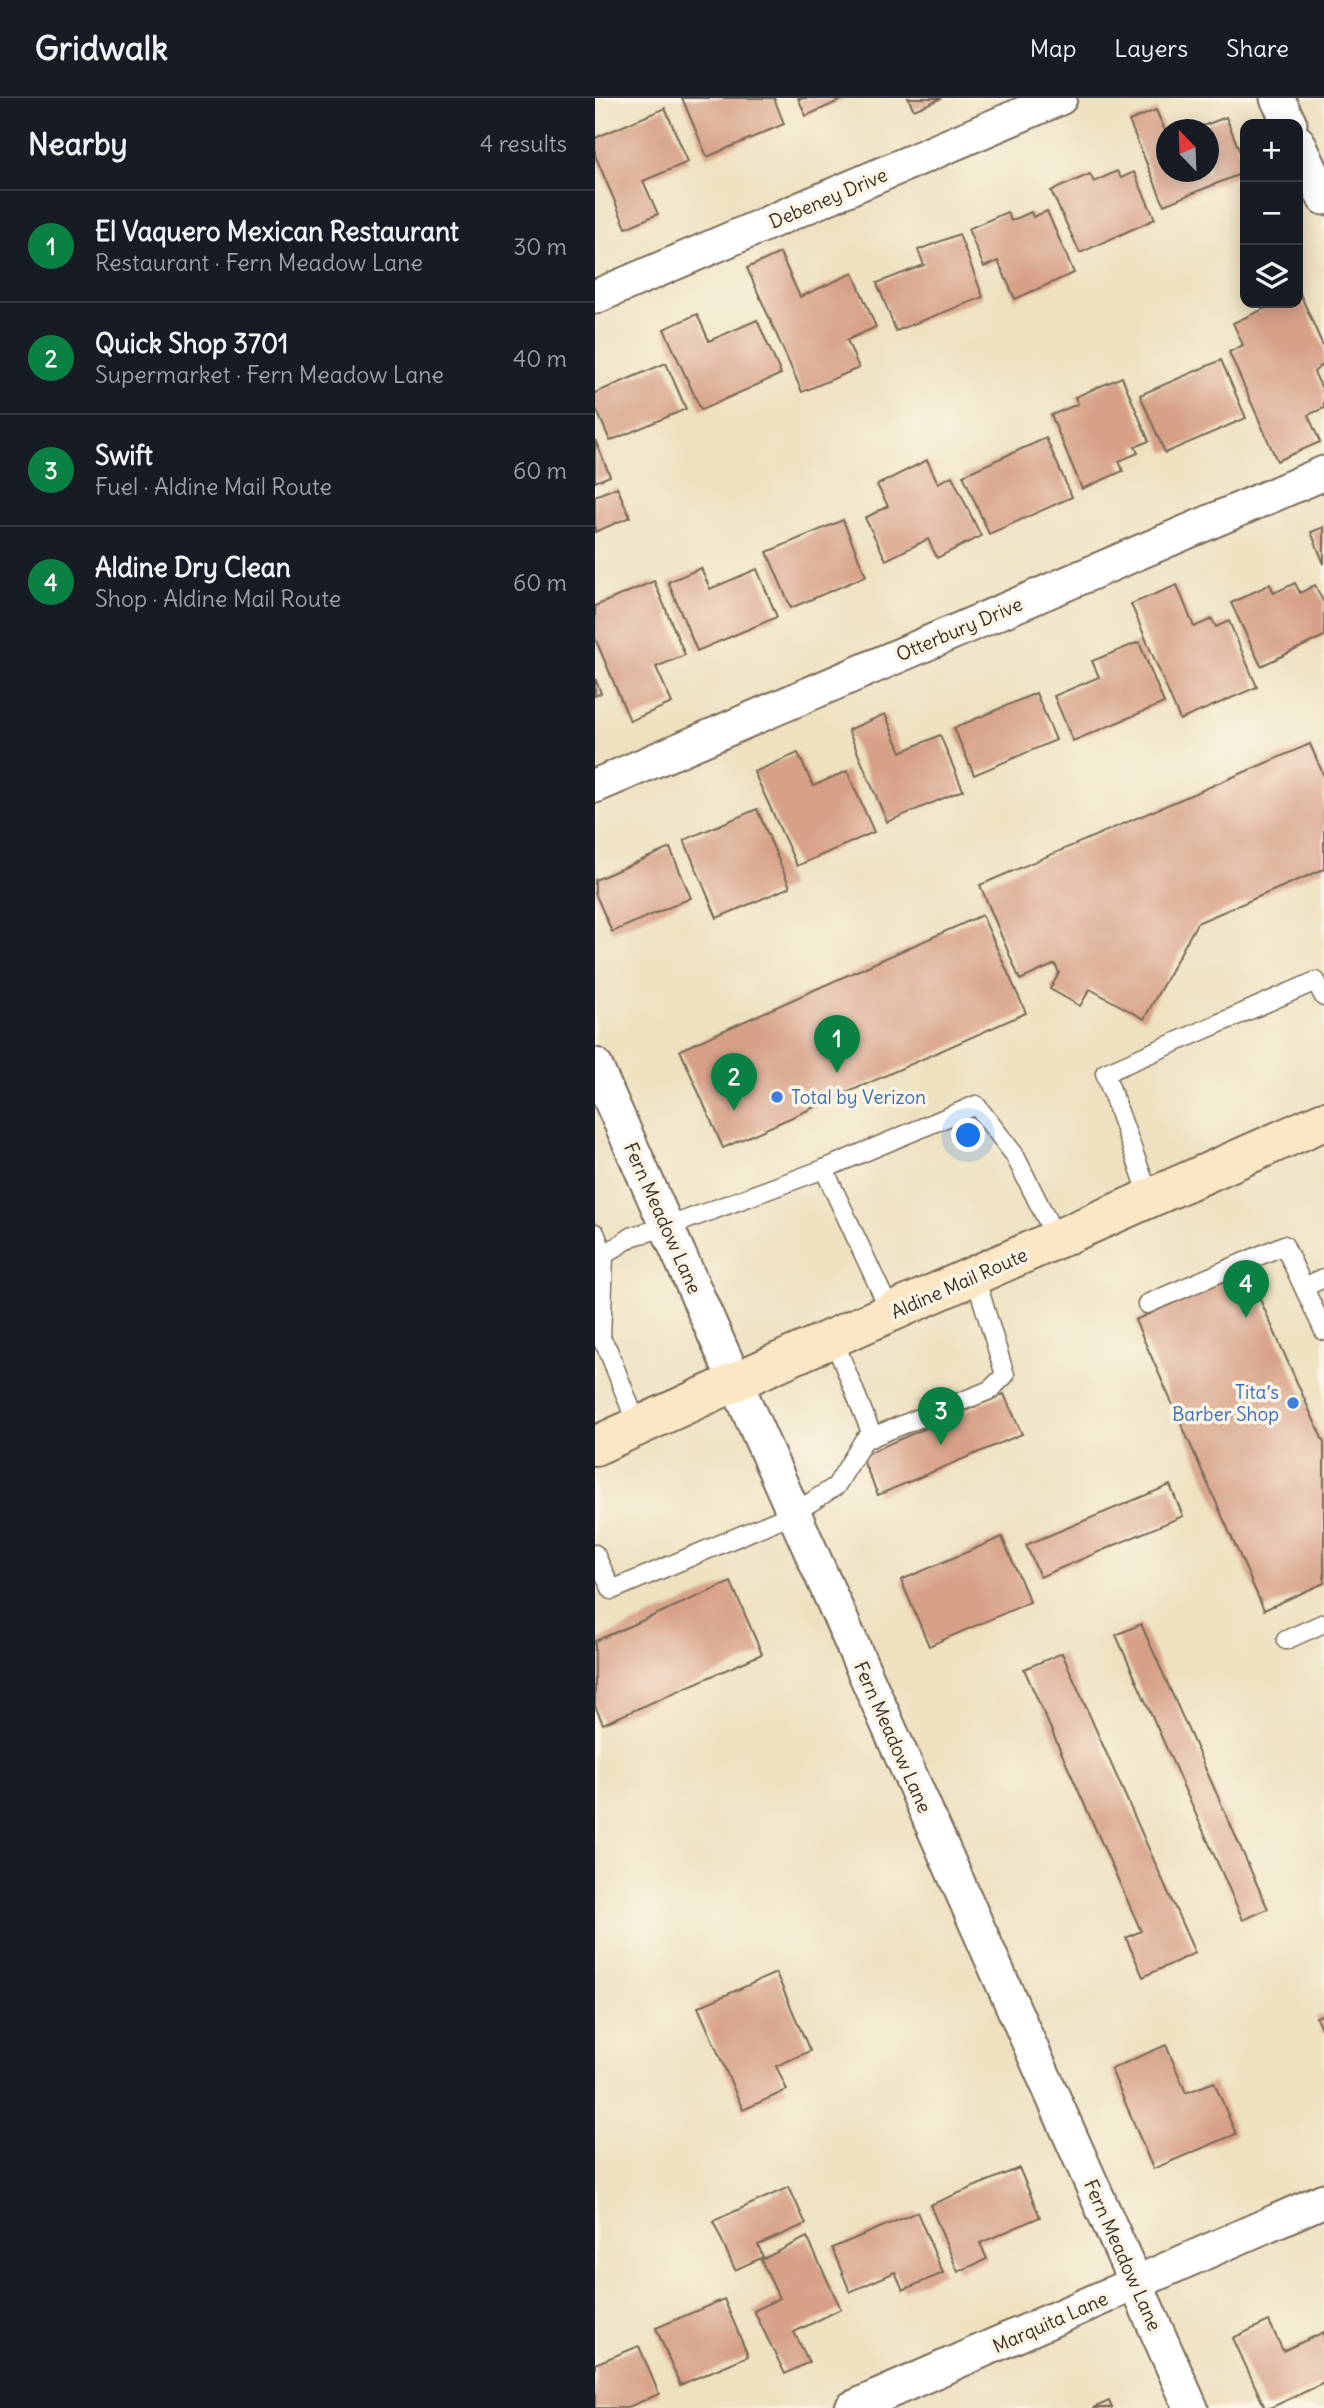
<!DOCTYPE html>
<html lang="en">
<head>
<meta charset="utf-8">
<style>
	:root { --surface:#171b24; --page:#242831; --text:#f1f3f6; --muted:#9ea1a6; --line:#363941; --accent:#0b8043 }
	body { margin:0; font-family:Delius,sans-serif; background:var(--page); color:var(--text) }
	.controls { position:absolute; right:21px; top:21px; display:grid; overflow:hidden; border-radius:14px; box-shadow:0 4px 18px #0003 }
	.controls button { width:63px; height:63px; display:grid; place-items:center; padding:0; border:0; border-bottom:2px solid var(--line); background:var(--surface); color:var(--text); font:35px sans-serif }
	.compass { position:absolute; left:561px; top:21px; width:63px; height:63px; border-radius:50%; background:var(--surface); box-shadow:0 4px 18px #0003; rotate:337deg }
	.you { position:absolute; left:374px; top:1038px; width:24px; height:24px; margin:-18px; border:5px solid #fff; border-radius:50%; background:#1a73e8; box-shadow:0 0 0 10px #1a73e833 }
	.badge { display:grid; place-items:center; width:46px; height:46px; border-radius:50%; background:var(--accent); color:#fff; font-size:23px; font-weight:700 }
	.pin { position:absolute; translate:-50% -58px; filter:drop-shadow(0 2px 4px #0008) }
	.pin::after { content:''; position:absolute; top:37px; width:24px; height:21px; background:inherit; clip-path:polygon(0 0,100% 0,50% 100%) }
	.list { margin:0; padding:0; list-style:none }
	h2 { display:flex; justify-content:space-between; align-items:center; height:91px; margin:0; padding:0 28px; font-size:30px }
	h2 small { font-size:23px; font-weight:400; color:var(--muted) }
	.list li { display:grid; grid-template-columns:46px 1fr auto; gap:21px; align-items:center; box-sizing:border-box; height:112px; padding:0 28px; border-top:2px solid var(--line) }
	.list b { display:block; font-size:26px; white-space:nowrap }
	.list p { margin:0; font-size:23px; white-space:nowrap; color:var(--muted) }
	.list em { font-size:23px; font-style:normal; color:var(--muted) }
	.icon { flex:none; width:38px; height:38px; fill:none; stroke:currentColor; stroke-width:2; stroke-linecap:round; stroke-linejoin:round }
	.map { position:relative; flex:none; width:729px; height:2310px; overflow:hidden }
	header { display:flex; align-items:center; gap:42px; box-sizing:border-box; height:98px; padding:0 35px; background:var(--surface); border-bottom:2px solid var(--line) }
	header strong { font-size:33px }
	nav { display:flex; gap:38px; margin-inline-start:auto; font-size:24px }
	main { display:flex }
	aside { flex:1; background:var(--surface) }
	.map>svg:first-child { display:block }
</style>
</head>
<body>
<header>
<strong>Gridwalk</strong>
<nav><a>Map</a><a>Layers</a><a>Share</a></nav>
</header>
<main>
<aside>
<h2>Nearby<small>4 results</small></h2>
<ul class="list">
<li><span class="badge">1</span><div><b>El Vaquero Mexican Restaurant</b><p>Restaurant · Fern Meadow Lane</p></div><em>30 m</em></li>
<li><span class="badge">2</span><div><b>Quick Shop 3701</b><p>Supermarket · Fern Meadow Lane</p></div><em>40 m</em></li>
<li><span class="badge">3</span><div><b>Swift</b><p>Fuel · Aldine Mail Route</p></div><em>60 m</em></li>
<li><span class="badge">4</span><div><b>Aldine Dry Clean</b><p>Shop · Aldine Mail Route</p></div><em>60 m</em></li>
</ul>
</aside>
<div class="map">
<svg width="729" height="2310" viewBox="0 0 729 2310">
	<rect width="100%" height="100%" fill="#fcf5e5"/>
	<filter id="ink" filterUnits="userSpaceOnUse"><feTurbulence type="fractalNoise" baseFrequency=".0143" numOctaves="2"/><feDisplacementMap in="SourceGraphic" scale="14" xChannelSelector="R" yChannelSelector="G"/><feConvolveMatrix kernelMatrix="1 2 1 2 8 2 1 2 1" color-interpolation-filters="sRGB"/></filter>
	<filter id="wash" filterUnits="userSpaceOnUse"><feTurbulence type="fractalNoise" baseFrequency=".00686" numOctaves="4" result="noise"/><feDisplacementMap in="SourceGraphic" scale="28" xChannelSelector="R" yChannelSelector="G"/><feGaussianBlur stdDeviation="1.57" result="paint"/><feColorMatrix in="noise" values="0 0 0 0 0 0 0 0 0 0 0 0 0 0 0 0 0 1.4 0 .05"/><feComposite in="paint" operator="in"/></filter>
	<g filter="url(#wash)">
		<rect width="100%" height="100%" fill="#ede1c0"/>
		<g id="blocks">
			<g fill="#d7a188">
				<path d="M87,0H179L189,26L112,59Z"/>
				<path d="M203,0H251L211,18Z"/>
				<path d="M313,0H347L319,12Z"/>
				<path d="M70,10L93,64L48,83L63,116L31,130L0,57V40Z"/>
				<path d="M561,12L572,37V74H614V32L600,31L631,19L650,67V74L569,107L534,23Z"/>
				<path d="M522,73L526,80L539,74L560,121L485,155L456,93L495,76L499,84Z"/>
				<path d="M452,113L479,175L420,201L403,163L389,169L373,131L412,114L416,123L436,114L438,119Z"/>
				<path d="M364,136L388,199L301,233L282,185L329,167L323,152Z"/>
				<path d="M185,155L205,199L258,175L281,229L252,242L264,270L207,294L152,170Z"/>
				<path d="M703,191L729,250V265L719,274L729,295V310L713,317L725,344L682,363L634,254L648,247L638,225L682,205H703Z"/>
				<path d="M102,216L114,243L162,222L186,276L106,312L69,231Z"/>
				<path d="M626,262L651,320L570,355L545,297Z"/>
				<path d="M71,265L91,311L15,343L0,308V295Z"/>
				<path d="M527,279L554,343L540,349L543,355L524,363L528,373L487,391L456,317L483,306L480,299Z"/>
				<path d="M451,340L477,399L394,436L368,377Z"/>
				<path d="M0,342L15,378L0,384Z"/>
				<path d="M332,362L343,385L357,378L386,438L342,460L333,441L291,462L270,420L293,408L282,387Z"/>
				<path d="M22,389L35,419L0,434V398Z"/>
				<path d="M248,422L271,478L196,510L172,454Z"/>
				<path d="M729,429V466L716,434Z"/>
				<path d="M106,470L115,491L162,471L182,519L102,553L73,484Z"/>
				<path d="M59,483L90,557L61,569L77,605L35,623L0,540V508Z"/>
				<path d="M700,485L705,495L720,487L729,505V538L666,568L636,505L675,486L679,495Z"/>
				<path d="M582,487L599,529L617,521L621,529L634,523L662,589L585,622L536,506Z"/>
				<path d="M544,544L569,605L478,643L459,598L504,579L497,563Z"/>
				<path d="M0,580L6,595L0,598Z"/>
				<path d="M441,595L461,642L379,677L359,630Z"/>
				<path d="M290,616L306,654L345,637L368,692L292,724L253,632Z"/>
				<path d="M715,646L729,678V771L602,825L549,921L495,891L485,908L455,891L464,875L460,866L425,882L385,787Z"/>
				<path d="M203,655L218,688L252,673L279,734L202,768L159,674Z"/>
				<path d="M162,711L195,789L122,820L89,742Z"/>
				<path d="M75,750L96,800L17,834L0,795V782Z"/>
				<path d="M387,817L431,915L128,1050L85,952Z"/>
				<path d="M652,1172L729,1345V1485L669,1512L540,1222Z"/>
				<path d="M409,1296L427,1336L283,1397L266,1358Z"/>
				<path d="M575,1387L588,1418L445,1479L431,1447Z"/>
				<path d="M407,1439L435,1504L334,1548L306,1482Z"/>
				<path d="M136,1484L167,1556L8,1626L0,1608V1543Z"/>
				<path d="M546,1526L673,1811L648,1822L521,1537Z"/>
				<path d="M467,1555L600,1855L548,1879L531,1840L546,1833L429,1571Z"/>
				<path d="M181,1875L215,1953L181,1968L192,1992L148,2012L103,1909Z"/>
				<path d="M729,1916V1937L721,1919Z"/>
				<path d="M571,1947L591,1995L619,1984L641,2036L558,2071L516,1971Z"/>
				<path d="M424,2070L445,2119L385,2145L392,2161L363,2174L335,2107Z"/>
				<path d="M194,2089L211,2126L163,2147L168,2159L140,2172L118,2123Z"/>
				<path d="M322,2114L348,2175L308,2192L300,2174L255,2194L237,2150Z"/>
				<path d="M212,2139L246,2211L199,2234L214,2264L190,2276L159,2213L184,2200L166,2162Z"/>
				<path d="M129,2201L153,2258L85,2287L61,2230Z"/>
				<path d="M674,2223L688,2253L729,2234V2285L675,2310H670L638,2240Z"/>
				<path d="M44,2248L64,2296L31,2310H0V2266Z"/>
				<path d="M514,2303L517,2310H498Z"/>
			</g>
		</g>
	</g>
	<g filter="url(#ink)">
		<use href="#blocks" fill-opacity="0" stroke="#796a57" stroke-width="2"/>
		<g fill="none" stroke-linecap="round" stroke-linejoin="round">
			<defs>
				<g id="lane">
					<path d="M229,1071L296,1215"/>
					<path d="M555,1100L510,975L721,883L729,899"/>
					<path d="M0,1135L9,1157"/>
					<path d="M709,1189L729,1180"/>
					<path d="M552,1206L689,1147L729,1233"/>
					<path d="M0,1238L6,1241L13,1252L43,1329"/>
					<path d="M238,1240L278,1339"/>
					<path d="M6,1241L9,1157L38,1138L72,1129L229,1071L381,1007L419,1056L462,1142"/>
					<path d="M0,1456L17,1492L199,1415L241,1388L269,1342L395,1292L410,1277L380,1178"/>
					<path d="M691,1542L729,1525"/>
				</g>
				<g id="street">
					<path d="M682,0L695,26"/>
					<path d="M703,44L729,100"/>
					<path d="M0,199L465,0"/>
					<path d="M0,688L729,375"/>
					<path d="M0,967L596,2310"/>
					<path d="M257,2310L729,2102"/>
				</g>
				<path id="secondary" d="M0,1348L188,1262L729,1023"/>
			</defs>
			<use href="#lane" stroke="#796a57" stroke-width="21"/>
			<use href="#street" stroke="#796a57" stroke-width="37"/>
			<use href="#secondary" stroke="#796a57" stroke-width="42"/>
			<use href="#lane" stroke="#fff" stroke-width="18"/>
			<use href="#street" stroke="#fff" stroke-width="33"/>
			<use href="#secondary" stroke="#fbe7c3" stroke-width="38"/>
		</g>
	</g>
	<g fill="#3f7fe0" stroke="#fcf5e5" stroke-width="2.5">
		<circle cx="182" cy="999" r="7"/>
		<circle cx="698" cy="1305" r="7"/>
	</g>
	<g text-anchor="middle" stroke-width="7" stroke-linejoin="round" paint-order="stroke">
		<g font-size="19" fill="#3b2a1e" stroke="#fcf5e5">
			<text transform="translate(233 100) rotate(-23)" y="7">Debeney Drive</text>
			<text transform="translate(364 531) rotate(-23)" y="7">Otterbury Drive</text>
			<text transform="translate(68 1120) rotate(66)" y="7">Fern Meadow Lane</text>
			<text transform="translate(364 1185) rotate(-24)" y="7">Aldine Mail Route</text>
			<text transform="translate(298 1639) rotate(66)" y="7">Fern Meadow Lane</text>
			<text transform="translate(528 2157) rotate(66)" y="7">Fern Meadow Lane</text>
			<text transform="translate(455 2224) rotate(-24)" y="7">Marquita Lane</text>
		</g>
		<g font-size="19" fill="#366cbe" stroke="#fcf5e5" text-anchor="start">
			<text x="196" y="1006">Total by Verizon</text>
			<text x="684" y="1301" text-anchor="end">Tita’s<tspan x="684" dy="22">Barber Shop</tspan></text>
		</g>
	</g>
</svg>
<div class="controls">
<button>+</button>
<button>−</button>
<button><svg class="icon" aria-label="layers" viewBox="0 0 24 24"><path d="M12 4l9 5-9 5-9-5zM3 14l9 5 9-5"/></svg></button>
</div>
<svg class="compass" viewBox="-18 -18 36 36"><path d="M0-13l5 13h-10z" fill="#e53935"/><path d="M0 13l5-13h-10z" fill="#9ea1a6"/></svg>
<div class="you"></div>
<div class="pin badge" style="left:242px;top:975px">1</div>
<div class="pin badge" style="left:139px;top:1013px">2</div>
<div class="pin badge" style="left:346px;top:1347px">3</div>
<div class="pin badge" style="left:651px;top:1220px">4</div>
</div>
</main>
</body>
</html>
